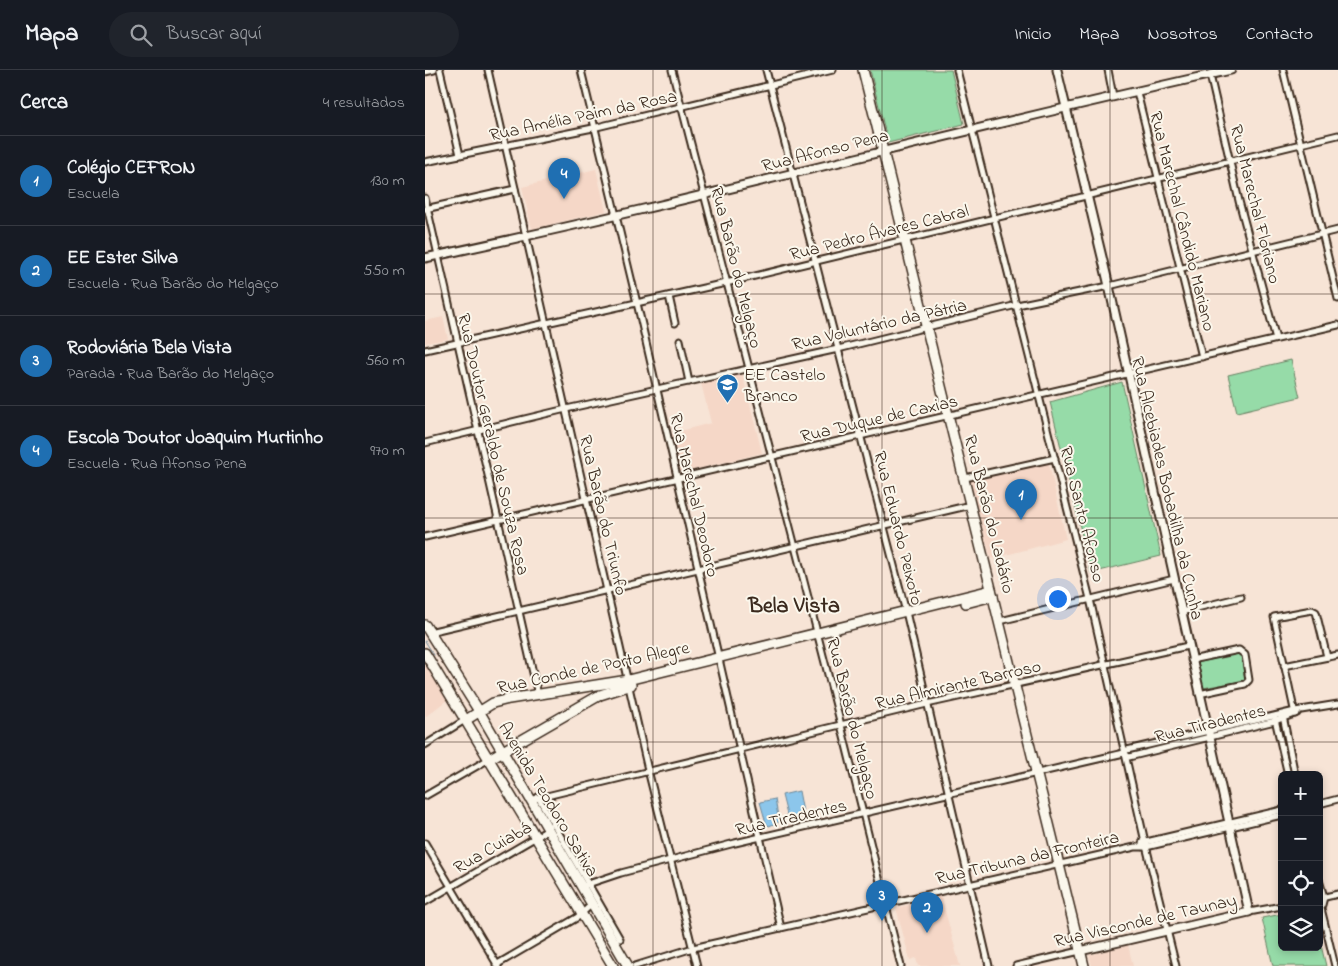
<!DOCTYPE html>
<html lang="es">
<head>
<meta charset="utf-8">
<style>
	:root { --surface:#171b24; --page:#20242c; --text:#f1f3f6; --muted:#9ea1a6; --line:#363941; --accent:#1f6fb2 }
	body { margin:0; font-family:"Indie Flower",sans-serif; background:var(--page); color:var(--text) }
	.controls { position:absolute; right:15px; bottom:15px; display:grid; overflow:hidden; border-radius:8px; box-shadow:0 2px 8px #0003 }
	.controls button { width:45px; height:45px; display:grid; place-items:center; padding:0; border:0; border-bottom:1px solid var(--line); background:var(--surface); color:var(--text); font:25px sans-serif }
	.you { position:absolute; left:632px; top:528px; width:18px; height:18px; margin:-12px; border:4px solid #fff; border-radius:50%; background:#1a73e8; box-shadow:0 0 0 8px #1a73e833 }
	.badge { display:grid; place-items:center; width:32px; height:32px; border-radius:50%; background:var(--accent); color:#fff; font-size:16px; font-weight:700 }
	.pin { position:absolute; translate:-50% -41px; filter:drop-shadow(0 1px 2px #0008) }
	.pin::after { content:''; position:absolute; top:26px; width:18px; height:15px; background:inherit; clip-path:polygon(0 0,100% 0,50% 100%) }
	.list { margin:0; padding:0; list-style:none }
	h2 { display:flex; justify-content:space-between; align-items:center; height:65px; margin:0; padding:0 20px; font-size:21px }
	h2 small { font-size:16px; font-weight:400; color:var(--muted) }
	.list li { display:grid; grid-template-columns:32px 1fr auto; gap:15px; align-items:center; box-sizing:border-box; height:90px; padding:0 20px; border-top:1px solid var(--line) }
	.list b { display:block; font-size:19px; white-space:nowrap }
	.list p { margin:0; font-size:16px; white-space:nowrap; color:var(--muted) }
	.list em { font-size:16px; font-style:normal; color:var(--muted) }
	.icon { flex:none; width:28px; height:28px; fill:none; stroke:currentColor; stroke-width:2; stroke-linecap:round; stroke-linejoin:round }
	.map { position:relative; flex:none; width:913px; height:896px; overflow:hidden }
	header { display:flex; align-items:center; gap:30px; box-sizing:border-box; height:70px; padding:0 25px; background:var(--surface); border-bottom:1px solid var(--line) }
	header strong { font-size:24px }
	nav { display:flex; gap:28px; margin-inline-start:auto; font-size:18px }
	.search { width:350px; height:45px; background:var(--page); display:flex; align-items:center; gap:12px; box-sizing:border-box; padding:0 18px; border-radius:28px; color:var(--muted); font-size:19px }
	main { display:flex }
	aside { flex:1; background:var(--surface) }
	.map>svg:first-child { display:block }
</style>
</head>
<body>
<header>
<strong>Mapa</strong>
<div class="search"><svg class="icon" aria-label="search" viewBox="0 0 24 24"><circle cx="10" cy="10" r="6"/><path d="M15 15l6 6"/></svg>Buscar aquí</div>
<nav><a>Inicio</a><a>Mapa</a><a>Nosotros</a><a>Contacto</a></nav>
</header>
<main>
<aside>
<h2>Cerca<small>4 resultados</small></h2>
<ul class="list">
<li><span class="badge">1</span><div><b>Colégio CEFRON</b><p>Escuela</p></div><em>130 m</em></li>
<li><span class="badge">2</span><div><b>EE Ester Silva</b><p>Escuela · Rua Barão do Melgaço</p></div><em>550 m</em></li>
<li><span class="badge">3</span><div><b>Rodoviária Bela Vista</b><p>Parada · Rua Barão do Melgaço</p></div><em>560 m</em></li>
<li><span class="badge">4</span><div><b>Escola Doutor Joaquim Murtinho</b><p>Escuela · Rua Afonso Pena</p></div><em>970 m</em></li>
</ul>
</aside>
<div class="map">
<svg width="913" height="896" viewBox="0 0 913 896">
	<rect width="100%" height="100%" fill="#f7e4d6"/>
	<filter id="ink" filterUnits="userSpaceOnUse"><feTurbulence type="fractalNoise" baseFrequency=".02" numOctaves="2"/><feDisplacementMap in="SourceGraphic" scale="10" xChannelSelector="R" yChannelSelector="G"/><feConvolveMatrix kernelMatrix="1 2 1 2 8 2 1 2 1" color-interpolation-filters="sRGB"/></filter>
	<g filter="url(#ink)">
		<g fill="#f5d7c7">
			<path d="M171,99L181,141L107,159L97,117Z"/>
			<path d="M18,247L23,269L0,273V251Z"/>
			<path d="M317,303L337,383L256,403L247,363L286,353L276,313Z"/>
			<path d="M623,390L641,469L566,489L544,411Z"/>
			<path d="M0,591L22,630L0,647Z"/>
			<path d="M516,826L535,896H493L491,888L485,890L471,838Z"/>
			<path d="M703,875L708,896H667L664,885Z"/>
		</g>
		<g fill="#96dba8" stroke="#688263">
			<path d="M445,0H526L539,54L463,73Z"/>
			<path d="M866,290L875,327L812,342L803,305Z"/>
			<path d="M697,312L736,486L666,503L625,332Z"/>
			<path d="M811,584L816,585L820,608L817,611L778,618L772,593Z"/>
			<path d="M857,844V877H894V867L901,896H848L837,848Z"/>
		</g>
		<g fill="#8cc6eb" stroke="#6c8899">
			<path d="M374,721L378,742L372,747L363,749L357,725Z"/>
			<path d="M350,729L354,752L344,756L341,753L335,732Z"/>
		</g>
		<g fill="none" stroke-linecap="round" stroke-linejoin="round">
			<path stroke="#6c8899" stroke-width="1" d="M0,571L9,585"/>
			<defs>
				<g id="minor">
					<path d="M15,0L35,85"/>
					<path d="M63,0L223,700L272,896"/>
					<path d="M156,0L212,233L356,858"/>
					<path d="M247,0L416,655L476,896"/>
					<path d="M341,0L482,546L564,896"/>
					<path d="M532,0L665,529L720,772L751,896"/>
					<path d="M683,0L688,26"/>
					<path d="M858,0L913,229"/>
					<path d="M0,2L9,0"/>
					<path d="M785,5L814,131L851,269"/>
					<path d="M712,22L777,287"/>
					<path d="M0,92L168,58L408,0"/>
					<path d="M0,128L113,625"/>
					<path d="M0,139L90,119"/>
					<path d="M244,226L250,253"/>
					<path d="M255,270L264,312"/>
					<path d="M0,280L301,213L913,65"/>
					<path d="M0,373L141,339L413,279L592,235L684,216L913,160"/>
					<path d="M540,408L630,388"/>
					<path d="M0,467L913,255"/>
					<path d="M756,542L816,527"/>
					<path d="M575,551L749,509"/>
					<path d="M4,562L546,435"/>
					<path d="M766,590L814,580L820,585L824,610L820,614L774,624"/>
					<path d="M859,596L913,585"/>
					<path d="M870,644L849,547L887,540L891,542L902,587"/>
					<path d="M858,646L870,705"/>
					<path d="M850,649L863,705"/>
					<path d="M0,675L40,650"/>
					<path d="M700,684L704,687L850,651L872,643"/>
					<path d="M0,726L64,689"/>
					<path d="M113,727L195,869"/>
					<path d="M105,730L502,634L763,576"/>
					<path d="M894,734L913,729"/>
					<path d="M0,773L73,896"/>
					<path d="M717,773L857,740"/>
					<path d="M894,810L899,827L897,835"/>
					<path d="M157,816L196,803L310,773L699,683L702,680L870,641L913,634"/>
					<path d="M896,828L913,824"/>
					<path d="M894,830L910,896"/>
					<path d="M0,832L123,760"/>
					<path d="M824,842L857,836"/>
					<path d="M71,895L153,847L167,834"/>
					<path d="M210,896L268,878L710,777H721L857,745"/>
					<path d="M591,896L655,881"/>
				</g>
				<g id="tertiary">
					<path d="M632,0L684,216L824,842L655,881"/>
					<path d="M0,188C270,131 537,59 806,0"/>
				</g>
				<g id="primary">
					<path d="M438,0L659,896"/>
					<path d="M541,533L568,526"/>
					<path d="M0,555L54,641L203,896"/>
					<path d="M0,583L188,896"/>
					<path d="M41,650L68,633L84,629L203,610L566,520"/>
					<path d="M64,689L175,625L206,615"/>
				</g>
			</defs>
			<use href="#minor" stroke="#3b2a1e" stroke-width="9"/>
			<use href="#tertiary" stroke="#3b2a1e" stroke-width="11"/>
			<use href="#primary" stroke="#3b2a1e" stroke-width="12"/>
			<use href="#minor" stroke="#fbf7ec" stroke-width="5"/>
			<use href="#tertiary" stroke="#fbf7ec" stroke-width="7"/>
			<use href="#primary" stroke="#fbf7ec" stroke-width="9"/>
		</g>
	</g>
	<path fill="none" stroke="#3b2a1e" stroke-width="1" stroke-opacity="0.55" d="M228,0V896M457,0V896M685,0V896M0,224H913M0,448H913M0,672H913"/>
	<defs>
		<symbol id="school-pin" viewBox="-11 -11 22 30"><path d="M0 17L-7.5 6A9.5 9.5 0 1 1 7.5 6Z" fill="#1f6fb2" stroke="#fbf7ec"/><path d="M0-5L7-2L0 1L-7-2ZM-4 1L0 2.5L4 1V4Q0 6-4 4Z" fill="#fff"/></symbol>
	</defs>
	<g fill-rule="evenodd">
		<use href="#school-pin" x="290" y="302" width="25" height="34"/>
	</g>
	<g text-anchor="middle" stroke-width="4" stroke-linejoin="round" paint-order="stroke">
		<g font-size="18" fill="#3b2a1e" stroke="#fbf7ec">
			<text transform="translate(158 45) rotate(-12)" y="6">Rua Amélia Paim da Rosa</text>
			<text transform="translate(400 80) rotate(-14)" y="6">Rua Afonso Pena</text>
			<text transform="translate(831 134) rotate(76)" y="6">Rua Marechal Floriano</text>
			<text transform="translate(758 151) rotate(76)" y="6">Rua Marechal Cândido Mariano</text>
			<text transform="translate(454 162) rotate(-14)" y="6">Rua Pedro Ávares Cabral</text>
			<text transform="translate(312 197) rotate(76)" y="6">Rua Barão do Melgaço</text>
			<text transform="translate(454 254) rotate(-13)" y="6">Rua Voluntário da Pátria</text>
			<text transform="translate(454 348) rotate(-13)" y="6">Rua Duque de Caxias</text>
			<text transform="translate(69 374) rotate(77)" y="6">Rua Doutor Geraldo de Souza Rosa</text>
			<text transform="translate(743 418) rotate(77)" y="6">Rua Alcebiades Bobadilha da Cunha</text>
			<text transform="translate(270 425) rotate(77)" y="6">Rua Marechal Deodoro</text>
			<text transform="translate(565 444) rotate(76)" y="6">Rua Barão do Ladário</text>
			<text transform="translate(658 444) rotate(76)" y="6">Rua Santo Afonso</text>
			<text transform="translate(179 445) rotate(77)" y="6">Rua Barão do Triunfo</text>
			<text transform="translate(474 458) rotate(76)" y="6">Rua Eduardo Peixoto</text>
			<text transform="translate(168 597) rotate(-12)" y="6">Rua Conde de Porto Alegre</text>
			<text transform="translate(533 614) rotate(-13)" y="6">Rua Almirante Barroso</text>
			<text transform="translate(428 648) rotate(76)" y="6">Rua Barão do Melgaço</text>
			<text transform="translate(785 653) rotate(-14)" y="6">Rua Tiradentes</text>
			<text transform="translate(124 729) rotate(59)" y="6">Avenida Teodoro Sativa</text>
			<text transform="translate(366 747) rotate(-13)" y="6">Rua Tiradentes</text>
			<text transform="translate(67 777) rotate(-30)" y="6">Rua Cuiabá</text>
			<text transform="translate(602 787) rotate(-13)" y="6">Rua Tribuna da Fronteira</text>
			<text transform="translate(720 850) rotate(-13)" y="6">Rua Visconde de Taunay</text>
		</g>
		<g font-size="18" fill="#3b2a1e" stroke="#fbf7ec" text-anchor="start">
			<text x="319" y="310">EE Castelo<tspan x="319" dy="21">Branco</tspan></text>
		</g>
		<g font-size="22" font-weight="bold" fill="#3b2a1e" stroke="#fbf7ec">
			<text x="369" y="542">Bela Vista</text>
		</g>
	</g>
</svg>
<div class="controls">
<button>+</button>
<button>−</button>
<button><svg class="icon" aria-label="locate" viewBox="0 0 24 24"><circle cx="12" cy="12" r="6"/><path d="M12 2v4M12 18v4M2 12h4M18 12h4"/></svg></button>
<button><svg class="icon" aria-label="layers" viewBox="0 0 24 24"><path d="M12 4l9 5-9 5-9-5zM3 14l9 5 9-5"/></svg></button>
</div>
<div class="you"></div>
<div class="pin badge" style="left:596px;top:450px">1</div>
<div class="pin badge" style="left:502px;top:863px">2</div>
<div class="pin badge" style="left:457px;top:851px">3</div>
<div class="pin badge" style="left:139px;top:129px">4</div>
</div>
</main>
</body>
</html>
